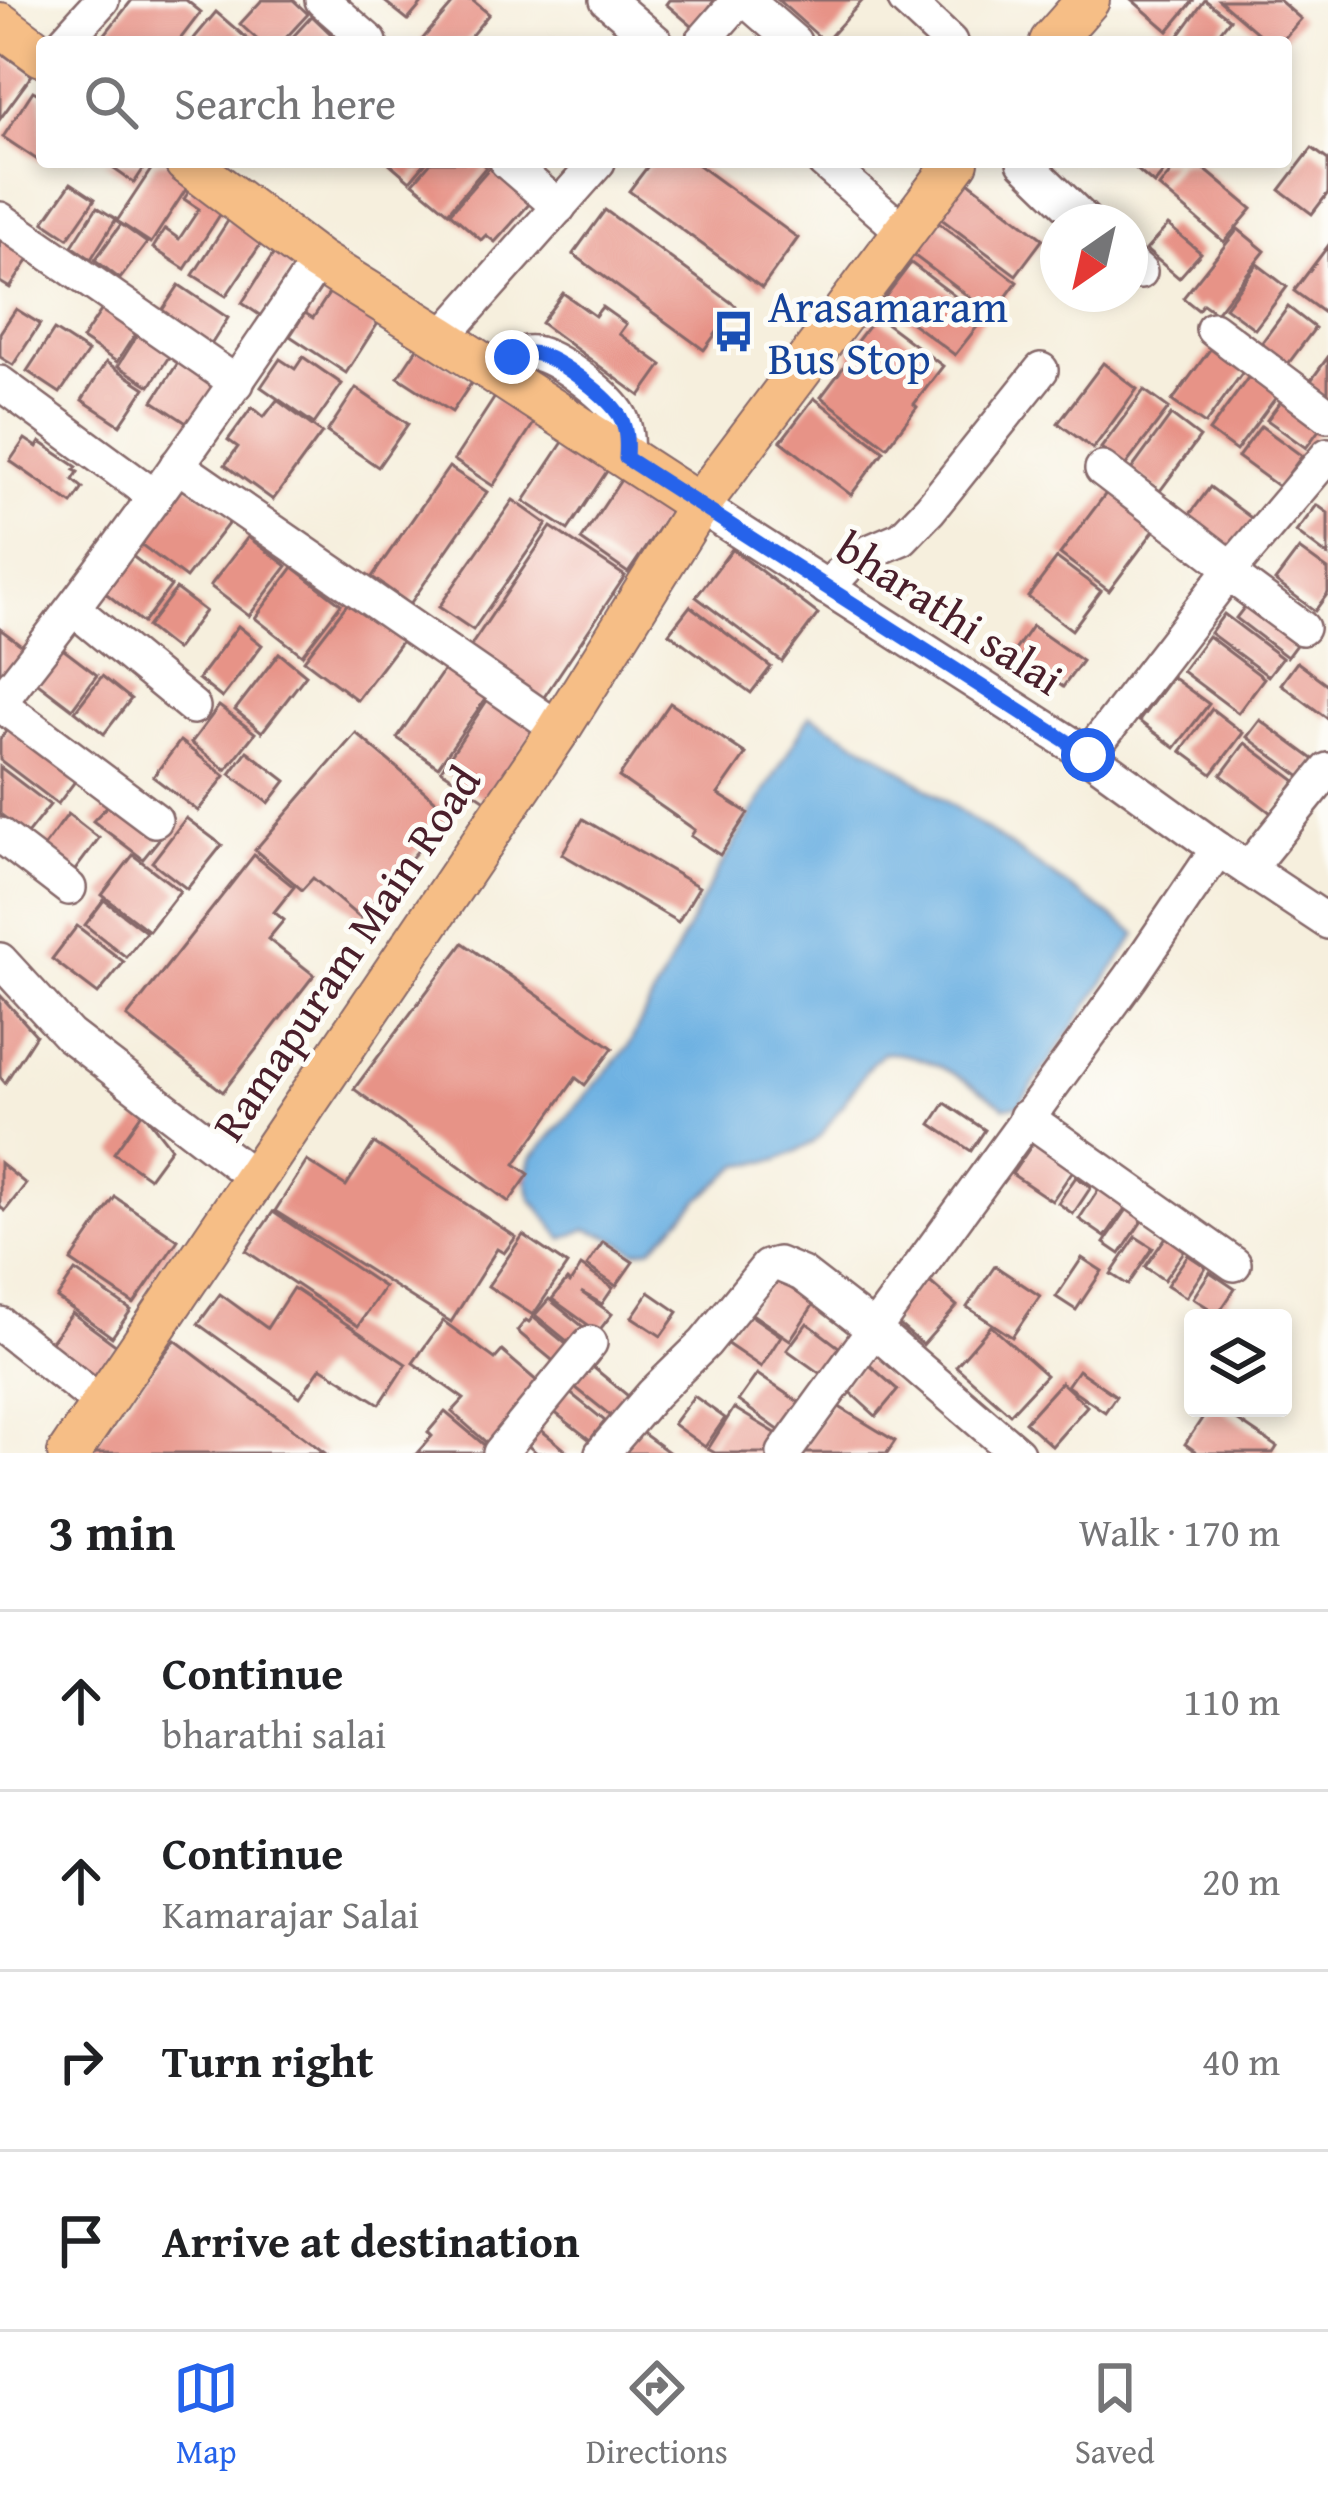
<!DOCTYPE html>
<html lang="en">
<head>
<meta charset="utf-8">
<style>
	:root { --surface:#fff; --page:#f2f2f2; --text:#202124; --muted:#757577; --line:#e0e0e0; --accent:#2563eb }
	body { margin:0; font-family:"Gentium Book Plus",serif; background:var(--page); color:var(--text) }
	.controls { position:absolute; right:36px; bottom:36px; display:grid; overflow:hidden; border-radius:12px; box-shadow:0 6px 18px #0003 }
	.controls button { width:108px; height:108px; display:grid; place-items:center; padding:0; border:0; border-bottom:3px solid var(--line); background:var(--surface); color:var(--text); font:60px sans-serif }
	.compass { position:absolute; left:1040px; top:204px; width:108px; height:108px; border-radius:50%; background:var(--surface); box-shadow:0 6px 18px #0003; rotate:214deg }
	.stop { position:absolute; width:36px; height:36px; margin:-27px; border:9px solid #2563eb; border-radius:50%; background:#fff }
	.stop.end { background:#2563eb; border-color:#fff; box-shadow:0 3px 12px #0008 }
	.list { margin:0; padding:0; list-style:none }
	h2 { display:flex; justify-content:space-between; align-items:center; height:156px; margin:0; padding:0 48px; font-size:51px }
	h2 small { font-size:39px; font-weight:400; color:var(--muted) }
	.list li { display:grid; grid-template-columns:78px 1fr auto; gap:36px; align-items:center; box-sizing:border-box; height:180px; padding:0 48px; border-top:3px solid var(--line) }
	.list b { display:block; font-size:45px; white-space:nowrap }
	.list p { margin:0; font-size:39px; white-space:nowrap; color:var(--muted) }
	.list em { font-size:39px; font-style:normal; color:var(--muted) }
	.icon { flex:none; width:66px; height:66px; fill:none; stroke:currentColor; stroke-width:2; stroke-linecap:round; stroke-linejoin:round }
	.map { position:relative; flex:none; width:1328px; height:1453px; overflow:hidden }
	.search { position:absolute; background:var(--surface); box-shadow:0 6px 18px #0003; left:36px; right:36px; top:36px; height:132px; display:flex; align-items:center; gap:30px; box-sizing:border-box; padding:0 42px; border-radius:12px; color:var(--muted); font-size:45px }
	.sheet { height:876px; background:var(--surface) }
	nav { display:flex; justify-content:space-around; align-items:center; box-sizing:border-box; height:168px; border-top:3px solid var(--line); background:var(--surface); font-size:33px; color:var(--muted) }
	nav a { display:grid; justify-items:center; gap:6px }
	nav .on { color:var(--accent) }
	.map>svg:first-child { display:block }
</style>
</head>
<body>
<div class="map">
<svg width="1328" height="1453" viewBox="0 0 1328 1453">
	<rect width="100%" height="100%" fill="#fdfcf7"/>
	<filter id="ink" filterUnits="userSpaceOnUse"><feTurbulence type="fractalNoise" baseFrequency=".00833" numOctaves="2"/><feDisplacementMap in="SourceGraphic" scale="24" xChannelSelector="R" yChannelSelector="G"/><feConvolveMatrix kernelMatrix="1 2 1 2 8 2 1 2 1" color-interpolation-filters="sRGB"/></filter>
	<filter id="wash" filterUnits="userSpaceOnUse"><feTurbulence type="fractalNoise" baseFrequency=".004" numOctaves="4" result="noise"/><feDisplacementMap in="SourceGraphic" scale="48" xChannelSelector="R" yChannelSelector="G"/><feGaussianBlur stdDeviation="2.7" result="paint"/><feColorMatrix in="noise" values="0 0 0 0 0 0 0 0 0 0 0 0 0 0 0 0 0 1.4 0 .05"/><feComposite in="paint" operator="in"/></filter>
	<g filter="url(#wash)">
		<rect width="100%" height="100%" fill="#f6efdd"/>
		<path fill="#6db1e2" stroke="#5c6886" stroke-width="3" d="M810,715L878,754L1137,934L1019,1105L1005,1107C968,1083 928,1051 882,1053L870,1065L822,1134L811,1144L778,1160L740,1165L700,1199L652,1248L636,1251L608,1236L586,1229L563,1239L531,1198L526,1179L531,1159L628,1047L706,892Z"/>
		<g id="blocks">
			<g fill="#e79387">
				<path d="M132,0H186L201,12L178,42H115L105,34Z"/>
				<path d="M262,0H293L308,14L282,42H260L240,24Z"/>
				<path d="M383,0H425L408,20Z"/>
				<path d="M456,0H472L489,14L466,42H420Z"/>
				<path d="M669,0H715L693,27L666,4Z"/>
				<path d="M778,0H863L825,42Z"/>
				<path d="M1132,0H1194L1168,31Z"/>
				<path d="M1205,0L1230,19L1212,42H1182L1177,38Z"/>
				<path d="M1219,0H1279L1301,19L1281,42H1268Z"/>
				<path d="M216,12L251,42H191Z"/>
				<path d="M312,16L336,39L333,42H288Z"/>
				<path d="M0,52L32,75L0,119Z"/>
				<path d="M33,91L42,96V163L3,137Z"/>
				<path d="M1312,148L1328,160V193L1312,214L1280,190Z"/>
				<path d="M104,162H148L134,183Z"/>
				<path d="M156,162H171L194,177L151,243L117,221Z"/>
				<path d="M388,162H426L410,181Z"/>
				<path d="M431,162H480L486,167L448,212L413,183Z"/>
				<path d="M651,162H694L798,238L762,288L629,191Z"/>
				<path d="M1128,162H1172L1154,184Z"/>
				<path d="M1179,162H1196L1252,209L1224,242L1159,187Z"/>
				<path d="M491,166L531,202L495,242L486,235L481,240L450,213Z"/>
				<path d="M960,175L1043,239L1016,275L932,212Z"/>
				<path d="M71,183L95,199L68,238L44,222Z"/>
				<path d="M195,183L227,204L185,269L153,248L165,229L179,239L199,209L184,199Z"/>
				<path d="M97,207L116,219L91,259L72,246Z"/>
				<path d="M235,210L269,232L226,296L193,275Z"/>
				<path d="M605,210L736,306L704,350L573,254Z"/>
				<path d="M932,218L1017,282L993,315L908,251Z"/>
				<path d="M121,224L147,243L120,279L95,260Z"/>
				<path d="M1168,225L1201,253L1179,278L1146,250Z"/>
				<path d="M0,226L35,250L10,288L0,282Z"/>
				<path d="M1238,229L1265,251L1216,313L1203,304L1198,310L1183,298Z"/>
				<path d="M1328,246V308L1324,313L1294,291Z"/>
				<path d="M278,247L298,260L261,316L242,303Z"/>
				<path d="M911,263L984,318L955,355L882,301Z"/>
				<path d="M1257,264L1287,287L1255,329L1225,307Z"/>
				<path d="M179,285L228,318L207,351L157,318Z"/>
				<path d="M332,289L380,320L346,373L290,336L305,313L313,318Z"/>
				<path d="M563,293L595,316L602,307L626,324L619,334L662,365L640,396L541,323Z"/>
				<path d="M107,302L141,325L117,362L82,339Z"/>
				<path d="M1288,307L1315,328L1282,372L1255,352Z"/>
				<path d="M16,309L40,324L13,365L0,357V333Z"/>
				<path d="M876,316L943,366L914,404L917,407L887,447L821,397L852,356L848,353Z"/>
				<path d="M54,330L88,352L60,393L27,371Z"/>
				<path d="M140,331L172,352L150,386L118,366Z"/>
				<path d="M1214,344L1246,368L1205,424L1172,401Z"/>
				<path d="M418,347L472,382L452,412L398,377Z"/>
				<path d="M183,355L224,382L194,428L153,401Z"/>
				<path d="M303,357L342,384L314,424L261,387L280,359L295,369Z"/>
				<path d="M1328,357V401L1307,386Z"/>
				<path d="M106,362L145,388L120,425L82,400Z"/>
				<path d="M1103,363L1137,389L1093,449L1058,423Z"/>
				<path d="M1253,371L1280,392L1236,451L1209,431Z"/>
				<path d="M356,388L408,424L378,467L327,432Z"/>
				<path d="M1144,390L1169,408L1125,466L1101,448Z"/>
				<path d="M1288,392L1326,420L1306,448L1267,420Z"/>
				<path d="M495,397L534,423L493,486L454,460Z"/>
				<path d="M814,398L884,451L851,495L781,441Z"/>
				<path d="M277,400L322,433L273,500L225,465L238,447L228,440L252,407L264,417Z"/>
				<path d="M1171,415L1200,437L1160,491L1131,470Z"/>
				<path d="M1261,426L1302,456L1279,487L1238,457Z"/>
				<path d="M571,430L615,459L568,530L524,501Z"/>
				<path d="M25,439L37,447L40,442L77,467L74,470L78,472L73,480L83,488L72,504L10,461Z"/>
				<path d="M449,467L487,492L410,604L372,577Z"/>
				<path d="M627,471L675,504L628,573L581,540Z"/>
				<path d="M185,483L232,519L186,578L139,543Z"/>
				<path d="M1210,487L1258,523L1233,557L1185,521Z"/>
				<path d="M1110,488L1159,524L1109,591L1060,554Z"/>
				<path d="M513,500L547,524L473,630L439,607Z"/>
				<path d="M1317,505L1328,513V556L1296,532Z"/>
				<path d="M551,527L625,576L542,700L468,650Z"/>
				<path d="M248,537L287,566L249,616L210,586Z"/>
				<path d="M732,549L818,614L782,662L696,597Z"/>
				<path d="M1299,549L1328,570V593L1315,611L1275,581Z"/>
				<path d="M131,555L171,586L143,623L103,591Z"/>
				<path d="M1057,558L1101,591L1072,630L1028,597Z"/>
				<path d="M293,567L341,604L302,655L255,618Z"/>
				<path d="M176,589L205,611L176,650L147,627Z"/>
				<path d="M1253,596L1304,634L1287,657L1236,618Z"/>
				<path d="M351,599L404,638L357,700L304,660Z"/>
				<path d="M690,606L771,667L751,693L669,633Z"/>
				<path d="M1224,614L1282,658L1268,676L1210,633Z"/>
				<path d="M238,626L262,645L222,698L198,679Z"/>
				<path d="M1032,626L1082,661L1063,687L1014,652Z"/>
				<path d="M0,629L28,650L0,686Z"/>
				<path d="M1208,636L1264,678L1238,713L1182,671Z"/>
				<path d="M60,647L97,675L72,709L34,680Z"/>
				<path d="M279,653L306,675L262,732L235,710Z"/>
				<path d="M1297,662L1328,685V719L1281,684Z"/>
				<path d="M446,667L488,695L438,767L397,738Z"/>
				<path d="M102,676L131,699L104,734L75,711Z"/>
				<path d="M1172,677L1209,704L1175,748L1139,721Z"/>
				<path d="M490,696L537,728L487,801L441,770Z"/>
				<path d="M670,703L746,754L718,794L748,813L720,855L691,836L695,830L619,777Z"/>
				<path d="M219,706L255,733L226,770L191,743Z"/>
				<path d="M1212,709L1243,733L1212,774L1181,751Z"/>
				<path d="M1260,720L1316,761L1302,778L1247,737Z"/>
				<path d="M11,724L79,776L58,804L0,760V739Z"/>
				<path d="M356,733L450,813L360,918L313,878L302,890L255,850Z"/>
				<path d="M180,741L225,776L198,811L153,777Z"/>
				<path d="M1245,743L1296,781L1271,813L1221,775Z"/>
				<path d="M247,751L286,781L269,803L230,774Z"/>
				<path d="M0,767L50,805L27,834L0,814Z"/>
				<path d="M112,801L160,838L143,859L93,821Z"/>
				<path d="M68,814L99,838L73,873L42,849Z"/>
				<path d="M186,818L222,845L187,889L152,862Z"/>
				<path d="M583,819L699,887L678,922L562,854Z"/>
				<path d="M133,855L180,891L149,931L102,895Z"/>
				<path d="M254,855L294,887L274,912L284,920L268,939L314,975L223,1092L127,1017Z"/>
				<path d="M104,900L146,932L126,957L85,925Z"/>
				<path d="M77,926L124,962L98,994L52,959Z"/>
				<path d="M463,943L613,1048L585,1085L576,1078L526,1148L515,1164L529,1174L509,1202L354,1089Z"/>
				<path d="M0,995L36,1035L5,1083L0,1077Z"/>
				<path d="M945,1103L985,1130L971,1151L931,1124Z"/>
				<path d="M143,1112L171,1148L149,1178L114,1153Z"/>
				<path d="M1040,1133L1080,1160L1052,1201L1012,1174Z"/>
				<path d="M374,1143L516,1237L504,1253L497,1249L451,1322L275,1211L307,1161L346,1186Z"/>
				<path d="M0,1163L26,1184L5,1211L0,1207Z"/>
				<path d="M1076,1177L1091,1187L1073,1214L1058,1203Z"/>
				<path d="M1101,1186L1128,1204L1105,1237L1079,1219Z"/>
				<path d="M115,1197L178,1240L134,1304L71,1261Z"/>
				<path d="M1128,1208L1144,1218L1120,1254L1104,1243Z"/>
				<path d="M273,1212L384,1287L358,1326L246,1251Z"/>
				<path d="M523,1235L567,1265L533,1315L488,1286Z"/>
				<path d="M1136,1237L1153,1248L1128,1285L1111,1274Z"/>
				<path d="M1166,1237L1185,1250L1164,1280L1145,1267Z"/>
				<path d="M603,1242L633,1262L616,1286L587,1266Z"/>
				<path d="M1188,1255L1206,1267L1186,1297L1167,1285Z"/>
				<path d="M1082,1258L1102,1271L1076,1310L1056,1297Z"/>
				<path d="M581,1266L613,1288L602,1304L581,1292L612,1314L598,1332L552,1299L567,1280L570,1283Z"/>
				<path d="M995,1266L1040,1296L1012,1337L967,1307Z"/>
				<path d="M75,1271L131,1310L112,1337L57,1298Z"/>
				<path d="M1210,1272L1235,1289L1218,1314L1193,1298Z"/>
				<path d="M773,1276L814,1304L790,1340L749,1312Z"/>
				<path d="M924,1277L957,1306L923,1345L889,1316Z"/>
				<path d="M293,1288L406,1364L380,1404L321,1367L300,1397L198,1324L220,1294L267,1328Z"/>
				<path d="M649,1292L678,1312L661,1336L632,1317Z"/>
				<path d="M549,1299L592,1334L578,1350L535,1315Z"/>
				<path d="M743,1310L781,1336L761,1367L723,1341Z"/>
				<path d="M72,1313L117,1346L92,1380L47,1347Z"/>
				<path d="M533,1317L576,1352L563,1369L517,1331L526,1320L529,1322Z"/>
				<path d="M443,1321L495,1359L502,1351L546,1389L496,1451L452,1412L464,1399L413,1363Z"/>
				<path d="M807,1323L848,1354L829,1380L787,1350Z"/>
				<path d="M991,1326L1046,1375L1010,1414L956,1366Z"/>
				<path d="M175,1340L325,1453H88Z"/>
				<path d="M865,1361L898,1390L876,1416L843,1386Z"/>
				<path d="M588,1363L633,1400L616,1420L571,1384Z"/>
				<path d="M1078,1370L1116,1396L1105,1412L1067,1386Z"/>
				<path d="M757,1374L800,1403L780,1431L738,1401Z"/>
				<path d="M1061,1382L1087,1406L1052,1446L1025,1422Z"/>
				<path d="M564,1388L605,1421L590,1440L549,1408Z"/>
				<path d="M694,1396L725,1418L705,1447L673,1424Z"/>
				<path d="M831,1402L895,1441L887,1453H806L801,1450Z"/>
				<path d="M734,1408L777,1434L765,1453H715L708,1449Z"/>
				<path d="M1209,1408H1219L1277,1447L1273,1453H1198L1185,1444Z"/>
				<path d="M445,1412L494,1453H417L432,1436L428,1432Z"/>
				<path d="M535,1425L569,1453H537L522,1441Z"/>
				<path d="M637,1429L670,1453H620Z"/>
			</g>
		</g>
	</g>
	<g filter="url(#ink)">
		<use href="#blocks" fill-opacity="0" stroke="#866869" stroke-width="3"/>
		<g fill="none" stroke-linecap="round" stroke-linejoin="round">
			<defs>
				<g id="minor">
					<path d="M322,0L370,42"/>
					<path d="M607,0L656,42"/>
					<path d="M746,0L794,42"/>
					<path d="M905,0L950,42"/>
					<path d="M64,42L102,0"/>
					<path d="M702,42L739,0"/>
					<path d="M507,162L559,207"/>
					<path d="M824,162L904,232"/>
					<path d="M1024,162L1086,222"/>
					<path d="M0,219L237,383"/>
					<path d="M1130,263L1140,272"/>
					<path d="M1213,329L1328,415"/>
					<path d="M442,338L598,162"/>
					<path d="M490,369C502,362 519,351 534,353C556,356 605,394 618,413C627,426 627,443 626,458"/>
					<path d="M0,383L155,497"/>
					<path d="M177,465L559,729"/>
					<path d="M1102,469L1232,568"/>
					<path d="M699,505L1088,755L1218,849L1328,922"/>
					<path d="M1229,574L1302,628"/>
					<path d="M827,588L855,558L902,538L930,509L1041,370"/>
					<path d="M74,609L193,707"/>
					<path d="M0,702C112,560 218,412 318,261"/>
					<path d="M0,704L155,820"/>
					<path d="M1088,755L1232,568L1328,455"/>
					<path d="M0,835L69,888"/>
					<path d="M1248,869L1328,770"/>
					<path d="M0,960L69,1035L255,1178"/>
					<path d="M1026,1117L1234,1264"/>
					<path d="M0,1324L103,1405"/>
					<path d="M500,1453L590,1343"/>
					<path d="M602,1453L653,1394L705,1343L767,1267L778,1264L802,1274L873,1329L1017,1453"/>
					<path d="M784,1453L1131,977L1218,849"/>
				</g>
				<g id="major">
					<path d="M0,24L42,55"/>
					<path d="M1051,42L1088,0"/>
					<path d="M186,162L318,261L442,338L699,505"/>
					<path d="M69,1453L559,729L699,505L957,162"/>
				</g>
			</defs>
			<use href="#minor" stroke="#866869" stroke-width="38"/>
			<use href="#major" stroke="#866869" stroke-width="46"/>
			<use href="#minor" stroke="#fff" stroke-width="33"/>
			<use href="#major" stroke="#f6be86" stroke-width="42"/>
		</g>
	</g>
	<g fill="none" stroke-linecap="round" stroke-linejoin="round" filter="url(#ink)">
		<path stroke="#2563eb" stroke-width="15" d="M512,357C518,356 525,353 531,353C554,354 604,394 617,412C627,425 627,442 626,458L1088,755"/>
	</g>
	<defs>
		<symbol id="bus-bare" viewBox="-9 -9 18 18"><path d="M-5-6H5V4H4V6H2V4H-2V6H-4V4H-5ZM-3.5-4V0h7V-4ZM-3.5 1.2v1.5H-2V1.2ZM2 1.2v1.5H3.5V1.2Z" fill="#1a4fb4" stroke="#fdfcf7" stroke-width="2.5" paint-order="stroke"/></symbol>
	</defs>
	<g fill-rule="evenodd">
		<use href="#bus-bare" x="704" y="302" width="59" height="59"/>
	</g>
	<g text-anchor="middle" stroke-width="10" stroke-linejoin="round" paint-order="stroke">
		<g font-size="45" fill="#164399" stroke="#fdfcf7" text-anchor="start">
			<text x="768" y="322">Arasamaram<tspan x="768" dy="52">Bus Stop</tspan></text>
		</g>
		<g font-size="45" fill="#4a1f2b" stroke="#fdfcf7">
			<text transform="translate(950 613) rotate(33)" y="16">bharathi salai</text>
			<text transform="translate(346 953) rotate(-56)" y="16">Ramapuram Main Road</text>
		</g>
	</g>
</svg>
<div class="controls">
<button><svg class="icon" aria-label="layers" viewBox="0 0 24 24"><path d="M12 4l9 5-9 5-9-5zM3 14l9 5 9-5"/></svg></button>
</div>
<svg class="compass" viewBox="-18 -18 36 36"><path d="M0-13l5 13h-10z" fill="#e53935"/><path d="M0 13l5-13h-10z" fill="#757577"/></svg>
<div class="stop" style="left:1088px;top:755px"></div>
<div class="stop end" style="left:512px;top:357px"></div>
<div class="search"><svg class="icon" aria-label="search" viewBox="0 0 24 24"><circle cx="10" cy="10" r="6"/><path d="M15 15l6 6"/></svg>Search here</div>
</div>
<section class="sheet">
<h2>3 min<small>Walk · 170 m</small></h2>
<ul class="list">
<li><svg class="icon" aria-label="ahead" viewBox="0 0 24 24"><path d="M12 20V5M6 11l6-6 6 6"/></svg><div><b>Continue</b><p>bharathi salai</p></div><em>110 m</em></li>
<li><svg class="icon" aria-label="ahead" viewBox="0 0 24 24"><path d="M12 20V5M6 11l6-6 6 6"/></svg><div><b>Continue</b><p>Kamarajar Salai</p></div><em>20 m</em></li>
<li><svg class="icon" aria-label="right" viewBox="0 0 24 24"><path d="M7 20v-9h11M14 6l5 5-5 5"/></svg><div><b>Turn right</b></div><em>40 m</em></li>
<li><svg class="icon" aria-label="arrive" viewBox="0 0 24 24"><path d="M6 21V4h12l-3 4 3 4H6"/></svg><div><b>Arrive at destination</b></div></li>
</ul>
</section>
<nav>
<a class="on"><svg class="icon" aria-label="map" viewBox="0 0 24 24"><path d="M3 6l6-2 6 2 6-2v14l-6 2-6-2-6 2zM9 4v14M15 6v14"/></svg>Map</a>
<a><svg class="icon" aria-label="directions" viewBox="0 0 24 24"><path d="M12 3l9 9-9 9-9-9zM9 14v-3h6M13 9l2 2-2 2"/></svg>Directions</a>
<a><svg class="icon" aria-label="saved" viewBox="0 0 24 24"><path d="M7 4h10v16l-5-4-5 4z"/></svg>Saved</a>
</nav>
</body>
</html>
